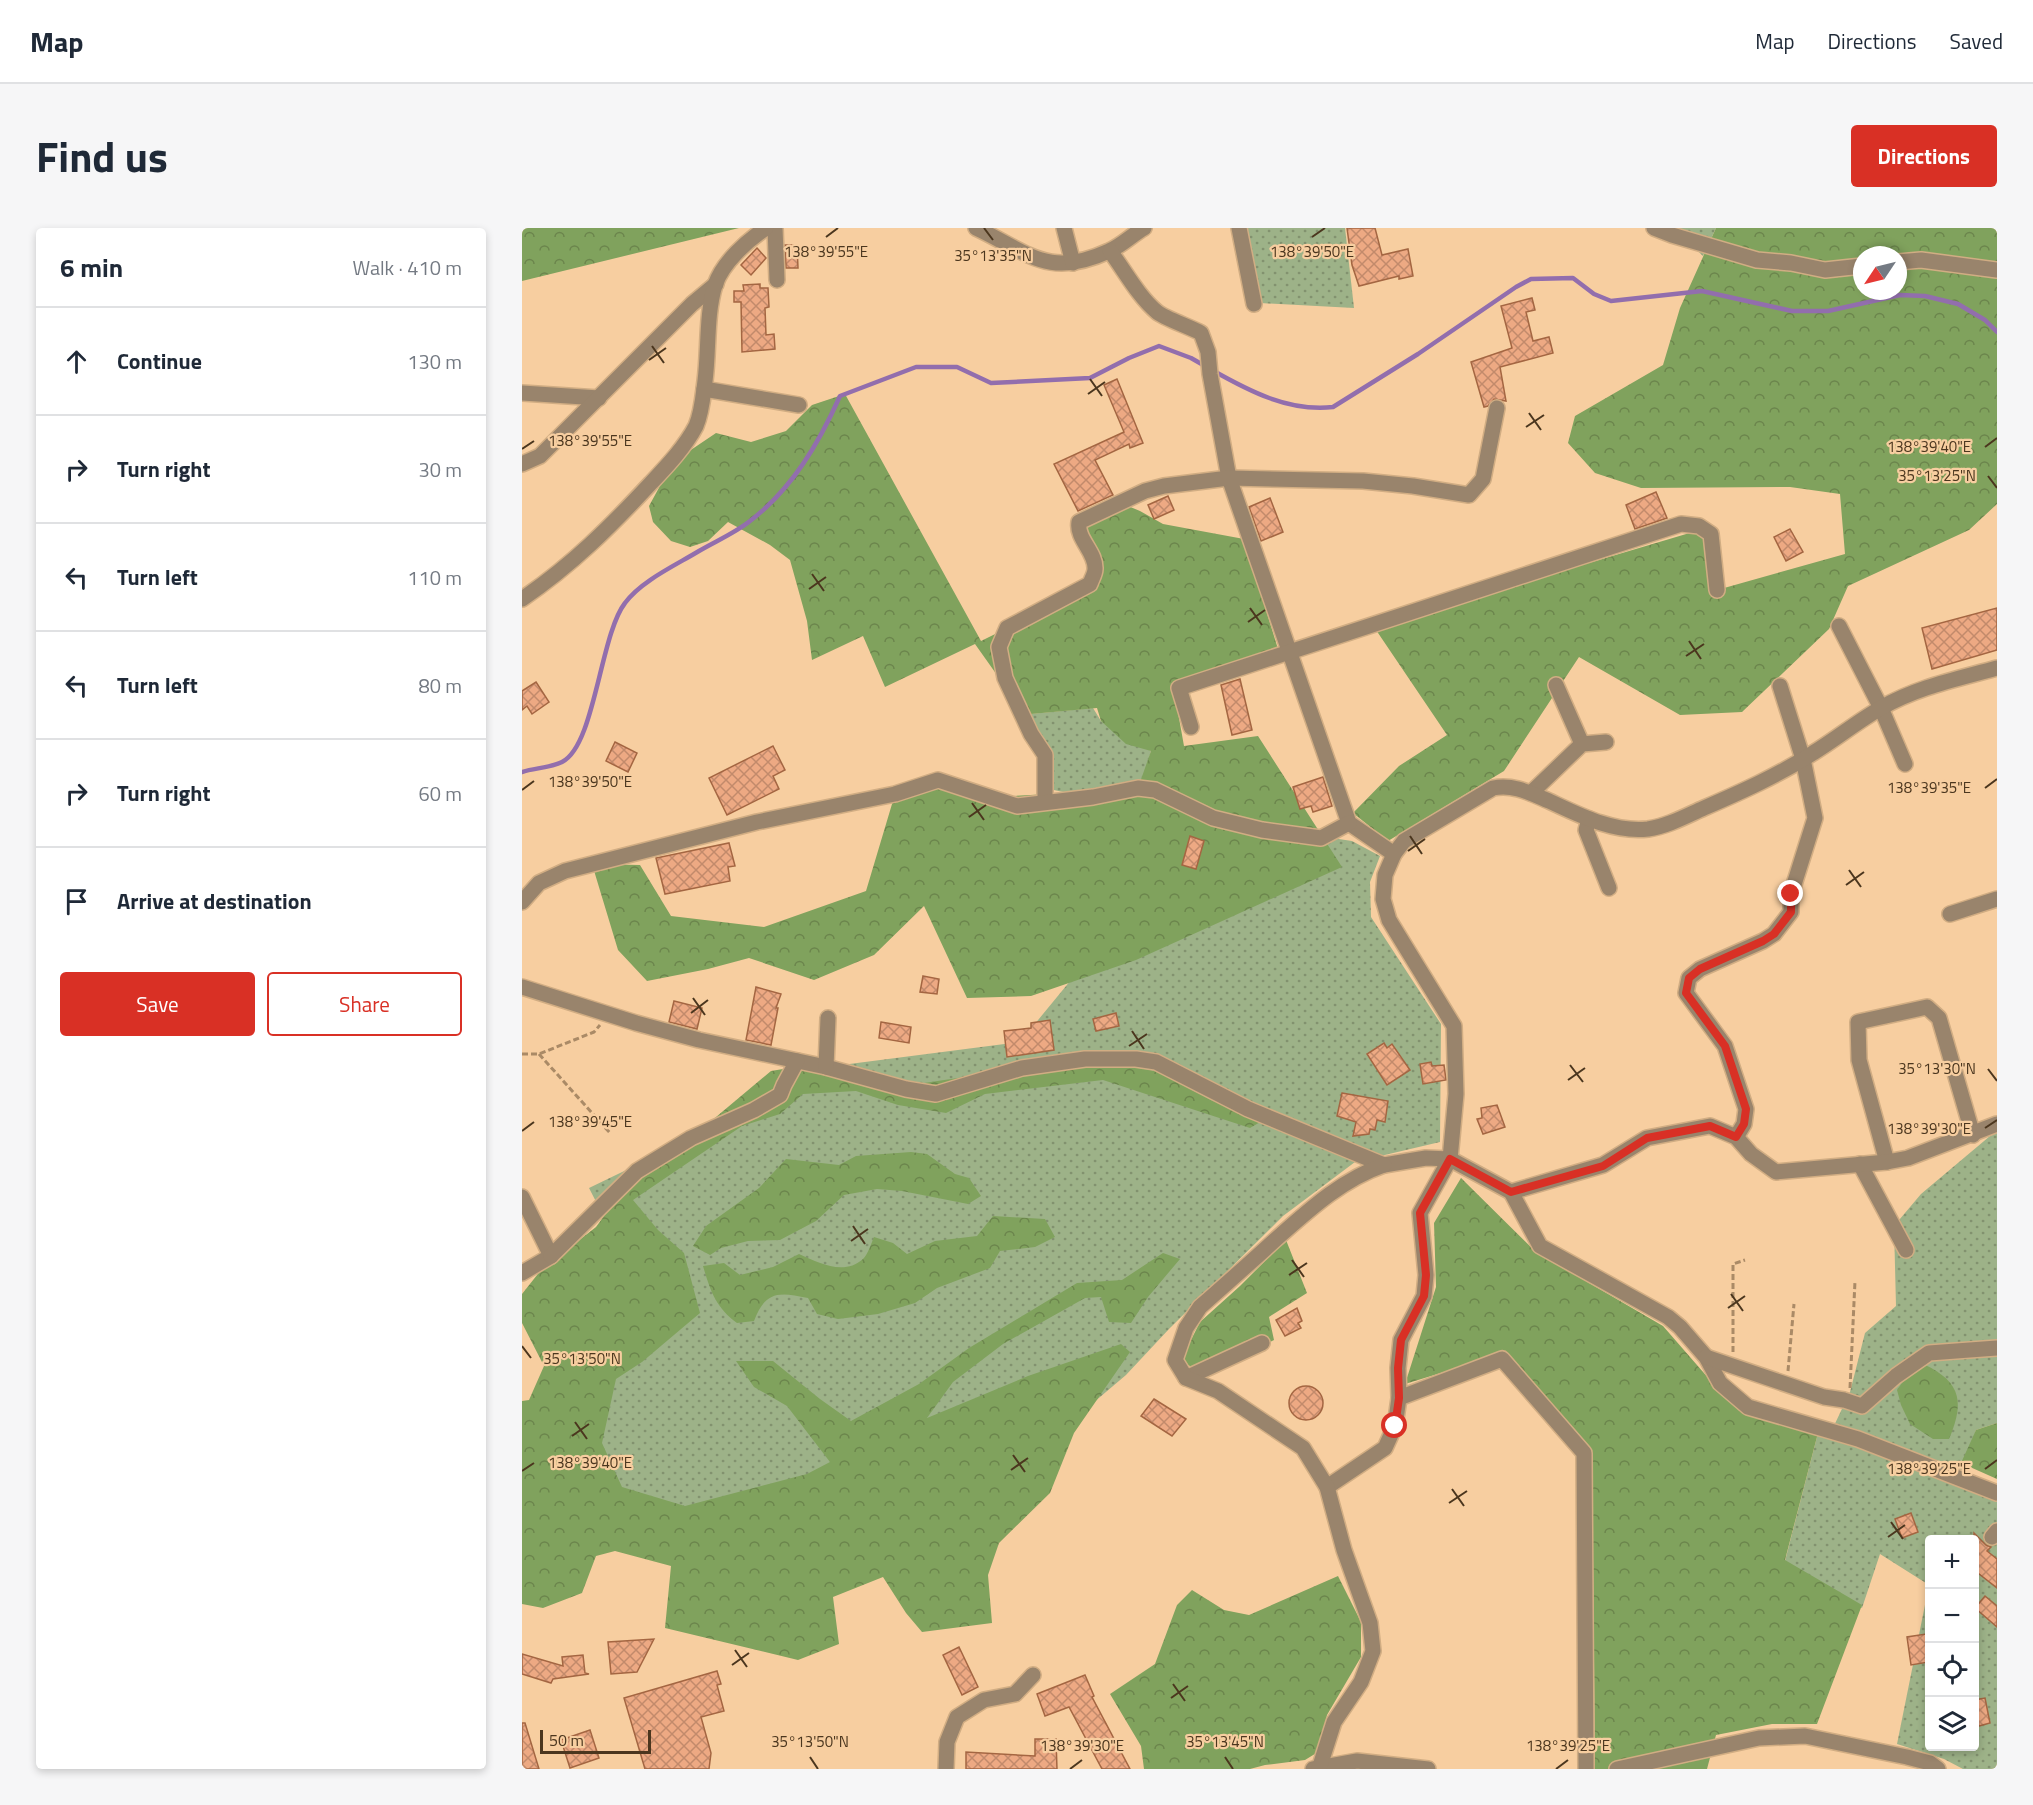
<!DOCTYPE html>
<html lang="en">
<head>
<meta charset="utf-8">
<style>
	:root { --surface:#fff; --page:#f6f6f7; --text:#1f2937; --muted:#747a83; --line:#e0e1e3; --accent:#d93025 }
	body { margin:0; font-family:"Titillium Web",sans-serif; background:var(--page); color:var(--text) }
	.controls { position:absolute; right:18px; bottom:18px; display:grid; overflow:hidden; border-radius:6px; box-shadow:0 3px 9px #0003 }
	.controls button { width:54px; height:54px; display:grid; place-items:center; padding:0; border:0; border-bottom:2px solid var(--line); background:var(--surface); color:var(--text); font:30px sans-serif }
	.compass { position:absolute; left:1331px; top:18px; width:54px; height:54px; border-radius:50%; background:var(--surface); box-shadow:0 3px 9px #0003; rotate:235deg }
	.scale { position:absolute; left:18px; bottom:15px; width:111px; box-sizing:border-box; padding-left:6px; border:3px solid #4b361e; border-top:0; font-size:16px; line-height:21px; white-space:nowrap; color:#4b361e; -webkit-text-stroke:4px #f7cea0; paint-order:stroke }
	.stop { position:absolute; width:18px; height:18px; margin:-14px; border:4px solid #d93025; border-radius:50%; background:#fff }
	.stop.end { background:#d93025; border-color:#fff; box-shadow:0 2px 6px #0008 }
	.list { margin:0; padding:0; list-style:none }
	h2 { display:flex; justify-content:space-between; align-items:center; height:78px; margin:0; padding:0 24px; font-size:26px }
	h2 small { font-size:20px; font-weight:400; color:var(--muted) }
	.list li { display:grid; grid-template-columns:39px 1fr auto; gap:18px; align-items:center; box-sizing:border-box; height:108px; padding:0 24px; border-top:2px solid var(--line) }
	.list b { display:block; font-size:22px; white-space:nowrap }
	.list em { font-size:20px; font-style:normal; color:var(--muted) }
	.actions { display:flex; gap:12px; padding:18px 24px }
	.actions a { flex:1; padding:14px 0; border:2px solid var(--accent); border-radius:6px; text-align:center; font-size:21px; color:var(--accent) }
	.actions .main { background:var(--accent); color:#fff }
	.icon { flex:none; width:33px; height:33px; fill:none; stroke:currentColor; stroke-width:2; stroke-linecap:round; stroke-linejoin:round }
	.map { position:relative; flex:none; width:1475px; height:1541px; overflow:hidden; border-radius:6px }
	header { display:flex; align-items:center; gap:36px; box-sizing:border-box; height:84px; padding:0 30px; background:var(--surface); border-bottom:2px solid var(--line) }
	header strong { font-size:28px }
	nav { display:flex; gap:33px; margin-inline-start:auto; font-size:21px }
	.intro { display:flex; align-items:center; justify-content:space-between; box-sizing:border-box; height:144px; padding:0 36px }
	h1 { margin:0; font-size:42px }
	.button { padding:15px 27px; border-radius:6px; background:var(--accent); color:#fff; font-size:21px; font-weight:700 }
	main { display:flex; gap:36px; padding:0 36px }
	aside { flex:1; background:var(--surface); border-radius:6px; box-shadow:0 3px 9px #0003 }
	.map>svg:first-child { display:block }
</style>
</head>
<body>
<header>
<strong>Map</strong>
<nav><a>Map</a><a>Directions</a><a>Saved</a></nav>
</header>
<div class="intro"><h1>Find us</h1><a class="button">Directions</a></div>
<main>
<aside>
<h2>6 min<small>Walk · 410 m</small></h2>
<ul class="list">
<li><svg class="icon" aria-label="ahead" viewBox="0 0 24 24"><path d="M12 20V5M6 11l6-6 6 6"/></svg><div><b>Continue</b></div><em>130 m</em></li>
<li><svg class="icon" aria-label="right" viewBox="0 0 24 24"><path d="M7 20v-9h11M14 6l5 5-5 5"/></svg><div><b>Turn right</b></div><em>30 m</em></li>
<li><svg class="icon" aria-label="left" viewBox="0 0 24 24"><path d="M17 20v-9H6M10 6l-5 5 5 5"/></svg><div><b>Turn left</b></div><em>110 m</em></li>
<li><svg class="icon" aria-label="left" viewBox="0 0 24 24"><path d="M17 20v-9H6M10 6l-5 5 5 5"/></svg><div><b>Turn left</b></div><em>80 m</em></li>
<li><svg class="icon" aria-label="right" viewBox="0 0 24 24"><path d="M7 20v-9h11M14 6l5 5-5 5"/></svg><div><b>Turn right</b></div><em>60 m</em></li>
<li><svg class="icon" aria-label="arrive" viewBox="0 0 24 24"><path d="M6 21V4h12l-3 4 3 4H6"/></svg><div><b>Arrive at destination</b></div></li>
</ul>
<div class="actions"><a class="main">Save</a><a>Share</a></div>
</aside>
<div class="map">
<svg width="1475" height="1541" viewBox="0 0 1475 1541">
	<defs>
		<pattern id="grass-dots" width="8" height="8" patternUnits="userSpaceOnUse" patternTransform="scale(1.5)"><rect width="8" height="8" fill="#9db288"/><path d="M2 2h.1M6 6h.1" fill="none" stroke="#82926f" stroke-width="1.8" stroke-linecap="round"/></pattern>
		<pattern id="forest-crowns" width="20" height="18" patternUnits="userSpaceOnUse" patternTransform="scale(1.5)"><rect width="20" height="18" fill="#80a25d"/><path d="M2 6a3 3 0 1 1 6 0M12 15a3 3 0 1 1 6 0" fill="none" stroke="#6b854c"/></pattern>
		<pattern id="building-cross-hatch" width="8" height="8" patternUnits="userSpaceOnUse" patternTransform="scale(1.5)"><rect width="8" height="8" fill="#eda983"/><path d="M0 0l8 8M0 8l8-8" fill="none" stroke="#c28a6b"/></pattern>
	</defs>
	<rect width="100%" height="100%" fill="#f7cea0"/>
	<g fill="url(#grass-dots)" fill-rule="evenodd">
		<path d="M718,0H823L832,80L738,75Z"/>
		<path d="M1138,0H1194L1181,28L1159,7Z"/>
		<path d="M571,480L579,493L629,523L619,560L546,565L527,561L498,487Z"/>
		<path d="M751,601L830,613L858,628L848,654L849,689L919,796L918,914L833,934L761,988L647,1101L604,1147L408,1313L107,1317L42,1185L107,1038L67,960L185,903L304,839L498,814L572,724Z"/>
		<path d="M1475,905V1195L1454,1202L1441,1244L1309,1204L1328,1164L1343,1105L1374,1078L1372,998L1399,966L1468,908Z"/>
		<path d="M1296,1205L1475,1263V1541H1441L1422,1531L1375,1516L1407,1357L1358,1326L1340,1380L1263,1333ZM1408,1312H1452V1518H1408Z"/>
	</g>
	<g fill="url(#forest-crowns)" fill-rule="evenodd">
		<path d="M0,0H217L0,53Z"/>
		<path d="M1194,0H1475V276L1447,302L1326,358L1307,401L1220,484L1158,487L1057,429L982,543L866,613L831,585L877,538L925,507L852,399L1181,301L1195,362L1323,326L1318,266L1268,259L1119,260L1073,245L1046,215L1053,188L1141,137L1158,80ZM1340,27H1376V63H1340Z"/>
		<path d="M323,166L459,413L578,354L556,289L594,273L618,283L641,296L722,311L756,421L652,462L662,518L736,508L820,639L614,732L509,768L445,770L402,678L352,727L292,752L227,730L186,741L125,753L96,722L70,636L118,637L149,688L242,699L344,663L373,566L416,552L491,568L620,561L616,560L629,523L604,516L579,493L575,480L498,487L492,471L453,416L363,459L341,408L290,432L285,393L268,332L248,317L206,294L186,313L168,319L149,313L131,294L127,278L151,234L194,205L229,214L264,203L290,177Z"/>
		<path d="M563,831L634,843L689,872L740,893L728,900L581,852L463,866L424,885L376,877L334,863L281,866L258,886L220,898L111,972L136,1002L162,1025L178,1085L120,1134L94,1151L80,1215L100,1259L163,1278L285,1246L308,1234L265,1178L232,1159L214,1133H251L298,1171L329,1193L397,1156L447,1120L555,1055L600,1052L641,1025L658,1031L626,1069L609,1095L587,1094L579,1069L563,1070L481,1116L431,1154L405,1190L506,1148L599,1116L608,1124L552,1205L528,1265L477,1315L466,1347L470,1395L400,1404L384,1385L361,1349L311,1369L317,1416L276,1432L143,1400L149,1338L93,1323L74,1328L60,1365L21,1380L0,1376V1173L7,1172L22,1138L0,1095V1066L19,1042L74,999L115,943L169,910L249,843L279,838L402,855Z"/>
		<path d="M389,924L405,926L433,946L447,950L459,968L446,976L380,963L355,961L322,967L294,993L258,1012L226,1013L199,1020L188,1027L171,1018L184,998L237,960L264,931L317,937L334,928Z"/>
		<path d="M939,950L1014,1024L1141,1098L1188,1152L1296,1205L1263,1332L1340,1377L1295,1496H1250L1194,1507L1185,1541H1069L1073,1537L1070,1225L984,1125L883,1156L914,1059L912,995Z"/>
		<path d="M471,988L523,991L533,1009L513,1019L478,1023L468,1040L415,1060L393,1075L356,1086L316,1091L295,1086L286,1070C257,1064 244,1062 232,1093L215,1095C194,1080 188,1062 181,1038L202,1035L218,1047L251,1039L277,1026C297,1035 322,1048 341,1031C346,1026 349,1016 352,1009L371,1015L385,1026L413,1013L455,1008Z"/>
		<path d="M764,1012L785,1065L747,1089L752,1112L682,1145L662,1135L663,1124L678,1094L718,1058Z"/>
		<path d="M1395,1133C1436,1151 1445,1169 1427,1211H1411L1388,1196L1379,1177L1375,1162Z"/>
		<path d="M1475,1195V1251L1439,1235L1454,1202Z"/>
		<path d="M816,1348L839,1394V1429L805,1487L796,1524L783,1532L743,1537L728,1541H622L619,1518L588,1466L633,1436L655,1377L670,1362L702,1382L727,1387Z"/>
	</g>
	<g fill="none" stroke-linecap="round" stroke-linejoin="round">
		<g stroke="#926ead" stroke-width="4.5">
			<path d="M690,142C727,163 767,184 811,179L896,126L994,59L1009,51L1051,50L1072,66L1089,73L1180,63L1270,83H1306L1378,67L1403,68L1436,76L1463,92L1475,104"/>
			<path d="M0,544C12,540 28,540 40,534C73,518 78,407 103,375C119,353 154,337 177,323C194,313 213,305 228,293C270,261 297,215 318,168L394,139H435L469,155L568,150L607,130L637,118L669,130L683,138"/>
		</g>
	</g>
	<g fill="url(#building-cross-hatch)" stroke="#a46642" stroke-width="1.5">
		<path d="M825,0H853L860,27L886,21L891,48L877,51V48L837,58L830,37Z"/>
		<path d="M263,17H275L276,40H264Z"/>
		<path d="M235,20L244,30L229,47L219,37Z"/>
		<path d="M238,56V60H246L247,79L243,80L244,107L252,106L253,121L220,124L219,74H212V63H222L221,57Z"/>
		<path d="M1010,70L1013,82L1004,84L1011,113L1027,109L1031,125L978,139L984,173L972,171L966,178L962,179L949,134L990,120L979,78Z"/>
		<path d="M595,151L621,215L608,220L607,216L573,232L591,267L556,283L532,236L602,204L582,157Z"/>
		<path d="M1134,264L1145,290L1113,301L1104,277Z"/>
		<path d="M646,268L652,282L632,291L626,277Z"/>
		<path d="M748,270L761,304L739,313L727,279Z"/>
		<path d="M1268,301L1281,324L1264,333L1252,309Z"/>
		<path d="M1475,380V422L1410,441L1400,400Z"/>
		<path d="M718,451L730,502L710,507L699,457Z"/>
		<path d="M14,454L27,474L10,486L5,478L0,482V463Z"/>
		<path d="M93,514L115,525L106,544L84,533Z"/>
		<path d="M251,518L263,542L251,548L257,561L205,587L187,550Z"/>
		<path d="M801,549L810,578L791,584L789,578L778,581L771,559Z"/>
		<path d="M668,608L682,613L674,641L660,637Z"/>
		<path d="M207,615L213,638L206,639L208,653L143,666L134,630Z"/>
		<path d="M401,748L417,751L415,766L398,764Z"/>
		<path d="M234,759L259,766L254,780H256L249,817L224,812Z"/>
		<path d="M152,773L180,780L175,801L147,794Z"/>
		<path d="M594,785L597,798L574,803L571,791Z"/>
		<path d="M528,792L532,822L485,829L482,803L509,800V795Z"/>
		<path d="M359,794L389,799L387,815L357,810Z"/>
		<path d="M862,815L865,820L870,816L888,842L865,857L845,826Z"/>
		<path d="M909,834L910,838L922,837L924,852L901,856L898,836Z"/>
		<path d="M820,865L866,873L863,894L855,892L853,902L848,901L847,906L831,908L834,894L815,888Z"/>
		<path d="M975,877L983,899L961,906L955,891L960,890L959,880Z"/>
		<path d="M775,1080L780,1093L776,1095L779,1100L763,1108L754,1092Z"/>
		<circle cx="784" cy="1175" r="17"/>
		<path d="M632,1171L664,1191L650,1208L619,1188Z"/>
		<path d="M1389,1285L1396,1304L1380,1310L1373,1291Z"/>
		<path d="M1452,1305L1464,1317L1469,1319L1465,1323L1475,1331V1360L1452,1342Z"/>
		<path d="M1463,1368L1475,1378V1399L1453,1380Z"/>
		<path d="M1404,1406L1407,1434L1389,1437L1385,1409Z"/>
		<path d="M132,1411L115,1444L89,1446L86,1414Z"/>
		<path d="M437,1419L456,1459L440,1467L421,1427Z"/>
		<path d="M0,1426L41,1438L40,1429L61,1427L63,1445L67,1446L31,1451L29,1455L0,1446Z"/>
		<path d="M195,1443L199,1456L195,1457L202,1483L179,1489L189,1525L187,1541H123L102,1470Z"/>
		<path d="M563,1447L572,1468L570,1469L608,1541H580L547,1479L523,1488L515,1466Z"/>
		<path d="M1463,1470L1468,1495L1457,1498L1455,1490L1452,1491V1472Z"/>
		<path d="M0,1495H3L17,1541H0Z"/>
		<path d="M68,1502L77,1530L48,1540L39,1512Z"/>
		<path d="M513,1511H534L535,1541H444V1524L513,1528Z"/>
	</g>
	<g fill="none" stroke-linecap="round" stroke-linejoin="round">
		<defs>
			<g id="minor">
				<path d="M253,0L255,52"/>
				<path d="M454,0C507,25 526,51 587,23C599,18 610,7 622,0"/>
				<path d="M542,0L551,35"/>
				<path d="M717,0L732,76"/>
				<path d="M1132,0L1150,7L1235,32L1269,35L1303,42L1340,38"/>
				<path d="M588,23C603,43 616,68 635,84C642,90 668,99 679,105L686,124L688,146L707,250L827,595L872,626"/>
				<path d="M1376,34L1399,32L1475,42"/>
				<path d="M182,161L277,177"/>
				<path d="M0,165L77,170"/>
				<path d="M0,236L18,228L170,76L194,56"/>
				<path d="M0,371C50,337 88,299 129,255C145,238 163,219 174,198C180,184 181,168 183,153C187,122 184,87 193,57C201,34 225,13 244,0"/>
				<path d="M1317,398L1359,480L1383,536"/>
				<path d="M1034,457L1060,516"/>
				<path d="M669,499L657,460L1159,296L1177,298L1189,306L1195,362"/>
				<path d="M1009,565L1060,516L1084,514"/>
				<path d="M523,574V527L509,506L483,450L477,419L485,400L568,356C569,352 573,346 573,341C574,324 554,311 557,294L623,263L642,258L707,250L841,253L891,258L947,267L961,251L975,180"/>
				<path d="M1067,591L1064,602L1087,660"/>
				<path d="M0,674L17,655L43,643L235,594L373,566L416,552L495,578L571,569L616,560L633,562L691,590L740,602L799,610L827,595"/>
				<path d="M1428,686L1475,671"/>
				<path d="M0,759L114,795L177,812L304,839L384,861L414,866L500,840L563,831H614L634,834L726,881L862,937L904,930L928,931L989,964L1018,1018L1146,1089L1158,1099L1184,1129L1198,1155L1226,1179L1336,1211L1475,1265"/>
				<path d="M304,839L306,790"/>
				<path d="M1214,909L1222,896L1224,881L1203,818L1164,765L1167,750L1178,741L1241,713L1252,706L1269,684V666L1293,590L1281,531L1258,458"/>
				<path d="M1365,934L1337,832L1336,794L1405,779L1417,790L1451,907"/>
				<path d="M1338,936L1384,1022"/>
				<path d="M989,964L1081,937L1125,910L1188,898L1214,909L1229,926L1254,944L1365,934L1386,930L1475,896"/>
				<path d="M0,969L29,1028L0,1045"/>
				<path d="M29,1028L115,943L169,910L232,882L258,867L262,857L275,833"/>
				<path d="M1184,1129L1302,1169L1322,1172L1340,1178L1374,1148L1407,1125L1475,1120"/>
				<path d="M664,1150L740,1115"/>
				<path d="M877,1170L876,1140L879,1112L902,1068L904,1047L898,985L928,931L934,866L932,798L867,692L861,671L863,647L872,626L882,613L971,560C992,556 1008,565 1027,573C1057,587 1092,605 1126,601C1146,598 1164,588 1182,580C1219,564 1257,547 1291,525C1314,511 1336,493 1359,480C1395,459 1436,451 1475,440"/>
				<path d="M805,1259L863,1220L873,1198L877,1170L980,1131L1062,1225L1064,1541"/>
				<path d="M1470,1309L1475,1303"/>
				<path d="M424,1541L425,1514L435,1489L462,1472L493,1466L511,1447"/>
				<path d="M791,1541L835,1533L906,1541"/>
				<path d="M797,1541L812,1494L839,1454L851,1423L848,1395L822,1322L805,1259L781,1220L696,1163L664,1150L653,1132L664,1100L678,1079C703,1057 728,1035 753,1012C787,982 819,952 862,937"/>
				<path d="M1095,1541L1237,1510L1283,1508L1385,1529L1408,1535L1416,1541"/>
			</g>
		</defs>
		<use href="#minor" stroke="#d1ad83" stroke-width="18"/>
		<g stroke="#aa8a66" stroke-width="3" stroke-dasharray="6 3" stroke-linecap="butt">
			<path d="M0,826H17L72,804L78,797"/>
			<path d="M17,826L88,905"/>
			<path d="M1211,1124V1036L1223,1032"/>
			<path d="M1266,1143L1272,1076"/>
			<path d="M1328,1160L1333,1053"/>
		</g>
		<use href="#minor" stroke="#99846c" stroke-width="15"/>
	</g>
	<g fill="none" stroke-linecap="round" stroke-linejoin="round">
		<path stroke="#d93025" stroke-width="8" d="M873,1198L877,1170L876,1140L879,1112L902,1068L904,1047L898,985L928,931L989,964L1081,938L1125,910L1188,898L1214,909L1222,896L1224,881L1203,818L1164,765L1167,750L1178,741L1241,713L1252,706L1269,684V666"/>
	</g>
	<path fill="none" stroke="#4b361e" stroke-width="2" d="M462,0L471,12M304,9L316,0M790,9L803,0M130,118L142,135M127,132L144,120M568,151L580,168M566,166L583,154M1007,185L1019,202M1004,199L1022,187M1463,219L1475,210M0,221L12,213M1466,248L1475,260M290,346L302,363M287,361L304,349M728,380L740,397M726,394L743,382M1167,413L1179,431M1164,428L1182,416M1463,560L1475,551M0,562L12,553M450,575L462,592M447,589L464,577M888,608L900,626M886,623L903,611M1327,642L1339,659M1324,657L1342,644M171,770L183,787M169,785L186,772M610,803L622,821M607,818L625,806M1048,837L1061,854M1466,841L1475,853M1046,852L1063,840M1463,900L1475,892M0,903L12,894M331,998L343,1016M329,1013L346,1001M770,1032L782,1049M767,1047L785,1035M1209,1066L1221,1083M1206,1080L1223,1068M0,1118L9,1130M53,1194L65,1211M50,1208L67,1196M491,1227L503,1244M1463,1241L1475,1232M489,1242L506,1230M0,1243L12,1235M930,1261L942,1278M927,1275L945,1263M1369,1294L1381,1311M1366,1309L1383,1297M213,1422L225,1439M210,1437L227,1425M651,1456L663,1473M649,1470L666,1458M288,1529L296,1541M703,1529L711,1541M548,1541L560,1532M1034,1541L1046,1532"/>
	<g font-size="15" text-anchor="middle" fill="#4b361e" stroke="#f7cea0" stroke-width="4.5" stroke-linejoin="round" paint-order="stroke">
		<text x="304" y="29">138°39'55"E</text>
		<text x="790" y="29">138°39'50"E</text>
		<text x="471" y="33">35°13'35"N</text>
		<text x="68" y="218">138°39'55"E</text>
		<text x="1407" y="224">138°39'40"E</text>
		<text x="1415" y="253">35°13'25"N</text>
		<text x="68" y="559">138°39'50"E</text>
		<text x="1407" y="565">138°39'35"E</text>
		<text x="1415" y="846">35°13'30"N</text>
		<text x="68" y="899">138°39'45"E</text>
		<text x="1407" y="906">138°39'30"E</text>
		<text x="60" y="1136">35°13'50"N</text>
		<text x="68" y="1240">138°39'40"E</text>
		<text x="1407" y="1246">138°39'25"E</text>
		<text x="288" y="1519">35°13'50"N</text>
		<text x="703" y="1519">35°13'45"N</text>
		<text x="560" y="1523">138°39'30"E</text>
		<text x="1046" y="1523">138°39'25"E</text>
	</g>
</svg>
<div class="controls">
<button>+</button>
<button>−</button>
<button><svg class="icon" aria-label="locate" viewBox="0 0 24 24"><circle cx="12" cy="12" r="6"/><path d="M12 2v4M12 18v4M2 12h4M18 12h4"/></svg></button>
<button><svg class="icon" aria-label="layers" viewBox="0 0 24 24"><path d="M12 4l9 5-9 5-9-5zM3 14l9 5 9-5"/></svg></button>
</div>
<svg class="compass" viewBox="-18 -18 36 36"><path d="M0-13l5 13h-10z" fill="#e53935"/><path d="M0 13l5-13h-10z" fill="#747a83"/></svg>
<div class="scale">50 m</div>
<div class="stop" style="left:873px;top:1198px"></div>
<div class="stop end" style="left:1269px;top:666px"></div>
</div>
</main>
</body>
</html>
